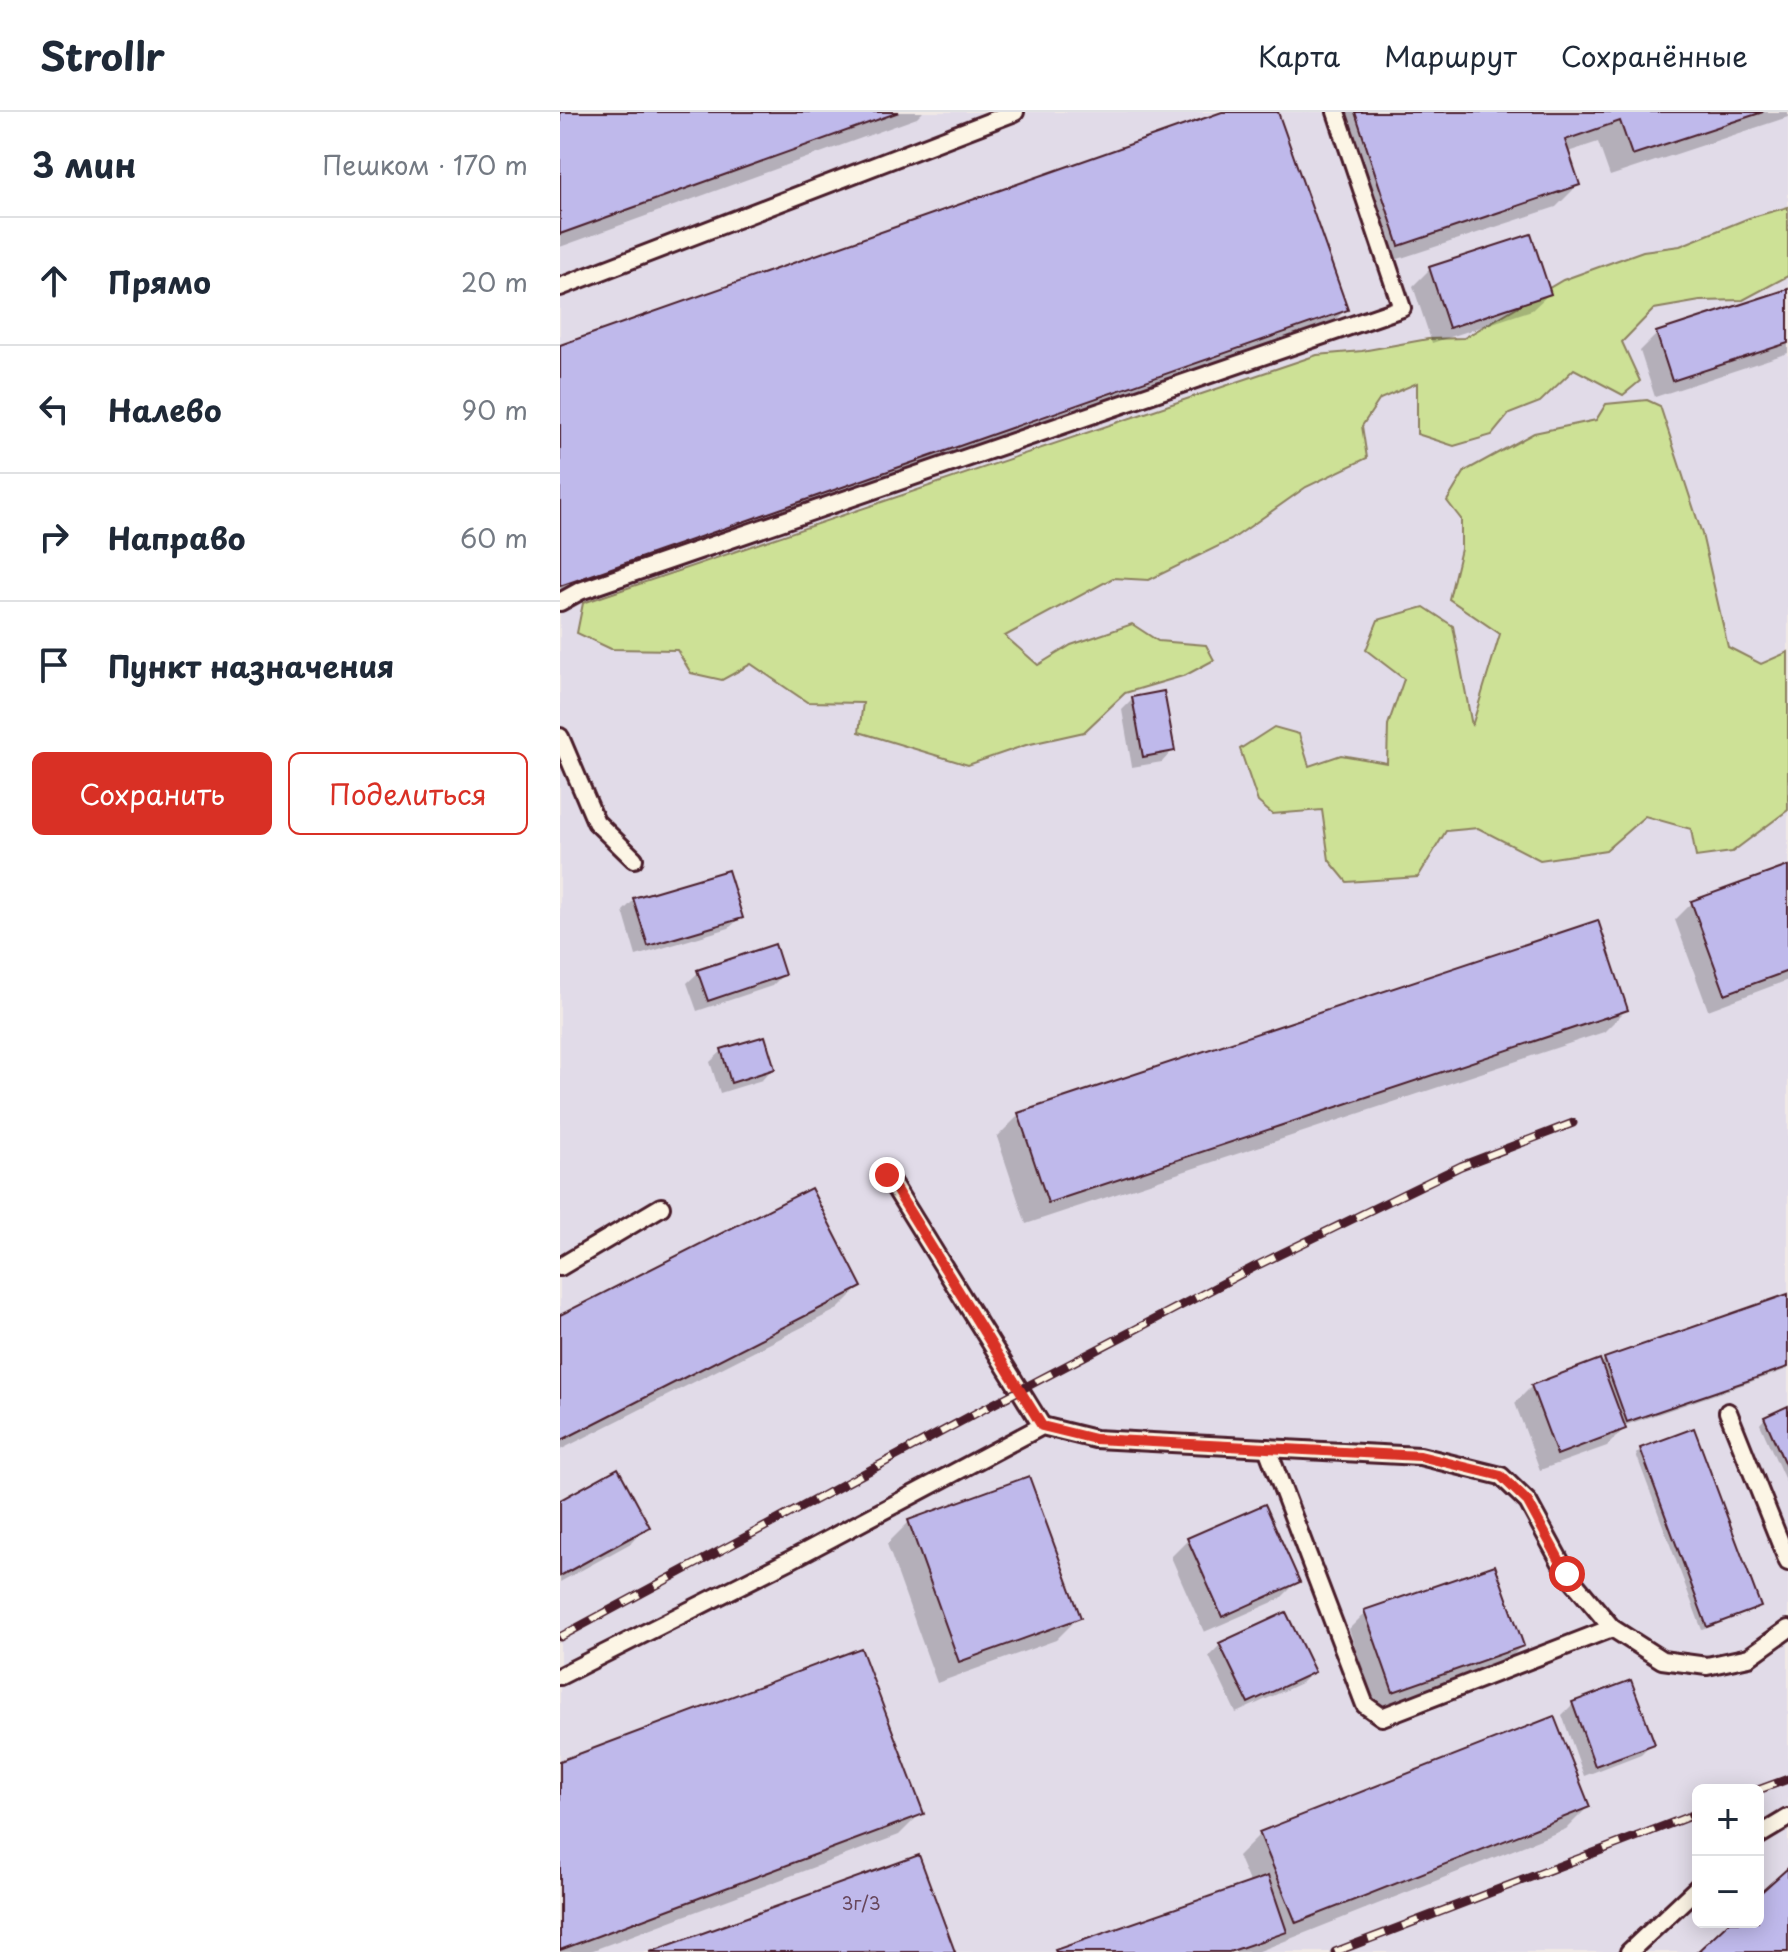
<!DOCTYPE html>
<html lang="ru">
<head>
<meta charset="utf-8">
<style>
	:root { --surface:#fff; --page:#f2f2f3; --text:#1f2937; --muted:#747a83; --line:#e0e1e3; --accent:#d93025 }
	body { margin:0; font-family:"Playpen Sans",sans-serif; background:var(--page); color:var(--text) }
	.controls { position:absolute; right:24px; bottom:24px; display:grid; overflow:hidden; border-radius:12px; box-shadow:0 4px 20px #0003 }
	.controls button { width:72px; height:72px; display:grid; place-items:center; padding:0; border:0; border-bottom:2px solid var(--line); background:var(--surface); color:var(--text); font:40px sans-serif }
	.stop { position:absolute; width:24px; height:24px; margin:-18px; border:6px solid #d93025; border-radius:50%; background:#fff }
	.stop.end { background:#d93025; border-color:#fff; box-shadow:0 2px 8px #0008 }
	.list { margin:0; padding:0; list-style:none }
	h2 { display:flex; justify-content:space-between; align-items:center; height:104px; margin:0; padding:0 32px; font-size:34px }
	h2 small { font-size:26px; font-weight:400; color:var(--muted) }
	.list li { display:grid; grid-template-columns:52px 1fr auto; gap:24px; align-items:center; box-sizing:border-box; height:128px; padding:0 32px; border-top:2px solid var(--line) }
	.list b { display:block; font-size:30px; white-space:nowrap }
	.list em { font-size:26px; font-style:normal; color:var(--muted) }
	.actions { display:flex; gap:16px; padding:24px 32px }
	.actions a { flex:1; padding:18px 0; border:2px solid var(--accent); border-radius:12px; text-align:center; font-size:28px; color:var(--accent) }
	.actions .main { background:var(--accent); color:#fff }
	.icon { flex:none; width:44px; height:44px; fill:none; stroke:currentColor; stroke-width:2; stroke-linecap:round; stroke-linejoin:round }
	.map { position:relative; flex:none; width:1228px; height:1840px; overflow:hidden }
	header { display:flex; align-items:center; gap:48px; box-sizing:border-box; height:112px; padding:0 40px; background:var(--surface); border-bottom:2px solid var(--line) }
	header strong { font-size:38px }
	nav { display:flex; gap:44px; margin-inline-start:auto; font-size:28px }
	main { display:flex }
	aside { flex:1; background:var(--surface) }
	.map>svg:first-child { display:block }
</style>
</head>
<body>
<header>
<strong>Strollr</strong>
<nav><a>Карта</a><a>Маршрут</a><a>Сохранённые</a></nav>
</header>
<main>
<aside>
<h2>3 мин<small>Пешком · 170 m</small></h2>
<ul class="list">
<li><svg class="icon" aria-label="ahead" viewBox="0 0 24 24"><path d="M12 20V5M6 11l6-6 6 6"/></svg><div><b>Прямо</b></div><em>20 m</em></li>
<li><svg class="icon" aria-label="left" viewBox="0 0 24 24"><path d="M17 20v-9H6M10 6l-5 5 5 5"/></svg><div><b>Налево</b></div><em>90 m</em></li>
<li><svg class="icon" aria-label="right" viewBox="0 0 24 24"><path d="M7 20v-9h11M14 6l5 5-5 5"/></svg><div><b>Направо</b></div><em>60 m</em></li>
<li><svg class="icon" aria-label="arrive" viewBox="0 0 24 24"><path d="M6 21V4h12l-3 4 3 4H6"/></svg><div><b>Пункт назначения</b></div></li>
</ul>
<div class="actions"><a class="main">Сохранить</a><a>Поделиться</a></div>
</aside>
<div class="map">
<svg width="1228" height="1840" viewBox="0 0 1228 1840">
	<rect width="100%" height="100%" fill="#f0e9e6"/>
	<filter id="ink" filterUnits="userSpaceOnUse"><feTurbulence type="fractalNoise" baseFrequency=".0125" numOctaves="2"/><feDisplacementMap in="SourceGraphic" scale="16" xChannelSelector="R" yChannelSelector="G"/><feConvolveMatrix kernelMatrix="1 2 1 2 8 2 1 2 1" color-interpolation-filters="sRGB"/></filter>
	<g filter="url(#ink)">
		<path fill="#e1dbe8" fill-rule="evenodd" d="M0,0H1228V1840H0ZM1138,1678H1198V1810H1138Z"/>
		<g fill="#cde196" stroke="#8c8060" stroke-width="2">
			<path d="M1228,95V164L1183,188L1140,189L1094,197L1062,230L1080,269L1063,283L1014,257L980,290L949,302L932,323L894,334L857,322V271L820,287L802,314L807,346L746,375L671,428L589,468L553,466L445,524L478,553L511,533L572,512L598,529L646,533L654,548L626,563L565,581L524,620L466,633L408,653L299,620L303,591L247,590L191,552L162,568L131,561L117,538L51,537L17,521L23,491L757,243L802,239L868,227L904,226L1003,168L1083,139L1120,134L1189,106Z"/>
			<path d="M1087,288L1100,294L1142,422L1168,535L1201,552L1228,540V698L1172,740L1136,745L1131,717L1085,704L1046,738L980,748L918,716L886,719L858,765L787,770L769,748L762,698L712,702L698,690L680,637L714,615L739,622L749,654L781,643L827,651L828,613L844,567L806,538L818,508L864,495L893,514L912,614L940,522L889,487L901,437V407L887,389L905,359L974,321L1036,308L1046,292Z"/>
		</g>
		<g fill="#0003">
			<path d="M0,0H363L357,6L0,135Z"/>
			<path d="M668,0H716L786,197L764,219L0,487V235Z"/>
			<path d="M766,0H1228V5L1050,64L1038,30L1008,40L1018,73L996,95L817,154Z"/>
			<path d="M870,157L989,182L972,198L872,231L853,174Z"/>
			<path d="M1228,179V241L1095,285L1080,239L1097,222Z"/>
			<path d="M573,587L613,638L602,650L572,655L562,598Z"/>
			<path d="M1228,756V868L1148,898L1115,808L1132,791Z"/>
			<path d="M74,788L181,805L169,816L76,844L63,799Z"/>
			<path d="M139,860L223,863L212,874L137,899L127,871Z"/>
			<path d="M1066,898L1044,920L466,1112L437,1025L459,1003Z"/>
			<path d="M162,939L213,956L202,968L160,981L150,950Z"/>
			<path d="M300,1175L278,1197L0,1338V1205Z"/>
			<path d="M1228,1184V1257L1063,1314L1064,1317L1047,1334L980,1358L955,1291L972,1274L1040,1253L1045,1247Z"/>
			<path d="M1228,1296V1375L1200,1312L1205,1306Z"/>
			<path d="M1081,1337L1198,1494L1193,1499L1142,1518L1076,1342Z"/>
			<path d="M0,1390L87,1414L71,1431L0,1470Z"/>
			<path d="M349,1410L518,1506L496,1528L377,1571L327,1432Z"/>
			<path d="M628,1428L737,1470L720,1487L644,1520L611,1445Z"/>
			<path d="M806,1500L962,1534L945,1551L816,1596L789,1517Z"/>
			<path d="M661,1532L752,1560L741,1571L676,1601L649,1544Z"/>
			<path d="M1013,1592L1092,1631L1081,1642L1024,1664L1002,1603Z"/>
			<path d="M0,1651L361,1701L339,1723L28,1840H0Z"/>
			<path d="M1028,1695L1006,1717L697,1840H495L690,1772L678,1744L700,1722Z"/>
		</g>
		<g fill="#bfb9eb" stroke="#4a1f2b" stroke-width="2">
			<path d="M0,0H339L0,122Z"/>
			<path d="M662,0H718L788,198L0,474V233Z"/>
			<path d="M795,0H1203L1072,43L1060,9L1005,28L1020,73L839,134Z"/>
			<path d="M971,122L991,182L889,216L869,155Z"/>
			<path d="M1228,177V231L1112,269L1096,220Z"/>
			<path d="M604,579L615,639L583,645L572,585Z"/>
			<path d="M1228,754V859L1165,882L1131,789Z"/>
			<path d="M168,758L183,806L88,834L73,786Z"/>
			<path d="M1038,808L1068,898L488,1091L458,1001Z"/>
			<path d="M215,832L225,863L148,889L137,858Z"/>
			<path d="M205,924L215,957L171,971L161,937Z"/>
			<path d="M251,1076L302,1175L0,1329V1203Z"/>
			<path d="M1228,1182V1255L1067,1310L1044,1246Z"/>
			<path d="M1040,1247L1066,1317L997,1343L971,1273Z"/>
			<path d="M1228,1294V1359L1204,1305Z"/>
			<path d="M1134,1316L1201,1495L1147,1515L1080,1336Z"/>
			<path d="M58,1356L90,1415L0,1464V1388Z"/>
			<path d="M469,1364L521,1506L399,1550L348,1408Z"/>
			<path d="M705,1392L740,1470L662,1505L627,1426Z"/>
			<path d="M935,1453L964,1534L833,1580L804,1498Z"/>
			<path d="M726,1500L755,1560L688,1591L659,1531Z"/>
			<path d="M301,1536L364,1702L0,1838V1649Z"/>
			<path d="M1071,1568L1095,1632L1035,1654L1012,1590Z"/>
			<path d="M994,1604L1030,1695L736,1811L699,1720Z"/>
			<path d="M359,1743L395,1840H90Z"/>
			<path d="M1228,1756V1840H1137L1169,1810H1198V1783Z"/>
			<path d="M708,1764L727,1820L669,1840H496L495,1838Z"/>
		</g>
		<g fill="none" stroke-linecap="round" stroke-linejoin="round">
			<defs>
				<g id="service">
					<path d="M0,175L455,0"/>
					<path d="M0,490L20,479L842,196L776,0"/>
					<path d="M0,625L36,710L74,747"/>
					<path d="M327,1063L482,1314"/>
					<path d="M0,1155L101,1095"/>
					<path d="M1168,1300L1228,1450"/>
					<path d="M707,1336L805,1593L822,1605L1052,1516"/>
					<path d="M0,1564L230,1448L482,1314L535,1327L860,1344L941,1364L968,1390L1007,1462L1052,1516L1102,1548L1147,1554L1189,1545L1228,1517"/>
					<path d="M1198,1724L1228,1706"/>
					<path d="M1069,1840L1138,1775"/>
				</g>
			</defs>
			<use href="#service" stroke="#4a1f2b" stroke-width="22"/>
			<use href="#service" stroke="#fcf5e5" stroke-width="16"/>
			<defs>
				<g id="rail">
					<path d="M0,1525L420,1299L698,1153L901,1054L1013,1011"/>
					<path d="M1198,1678L1228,1667"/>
					<path d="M775,1840L1138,1701"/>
				</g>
			</defs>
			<use href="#rail" stroke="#4a1f2b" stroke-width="9"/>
			<use href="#rail" stroke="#fcf5e5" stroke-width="6" stroke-dasharray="18" stroke-linecap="butt"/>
		</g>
	</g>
	<g fill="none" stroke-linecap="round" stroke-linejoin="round" filter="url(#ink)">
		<path stroke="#d93025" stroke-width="10" d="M327,1063L482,1314L535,1327L860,1344L941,1364L968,1390L1007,1462"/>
	</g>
	<g text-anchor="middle" stroke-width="7" stroke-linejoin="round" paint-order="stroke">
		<g font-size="18" fill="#67465b">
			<text x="301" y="1798">3г/3</text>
		</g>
	</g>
</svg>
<div class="controls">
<button>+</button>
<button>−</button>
</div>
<div class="stop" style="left:1007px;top:1462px"></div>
<div class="stop end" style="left:327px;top:1063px"></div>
</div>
</main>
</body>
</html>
